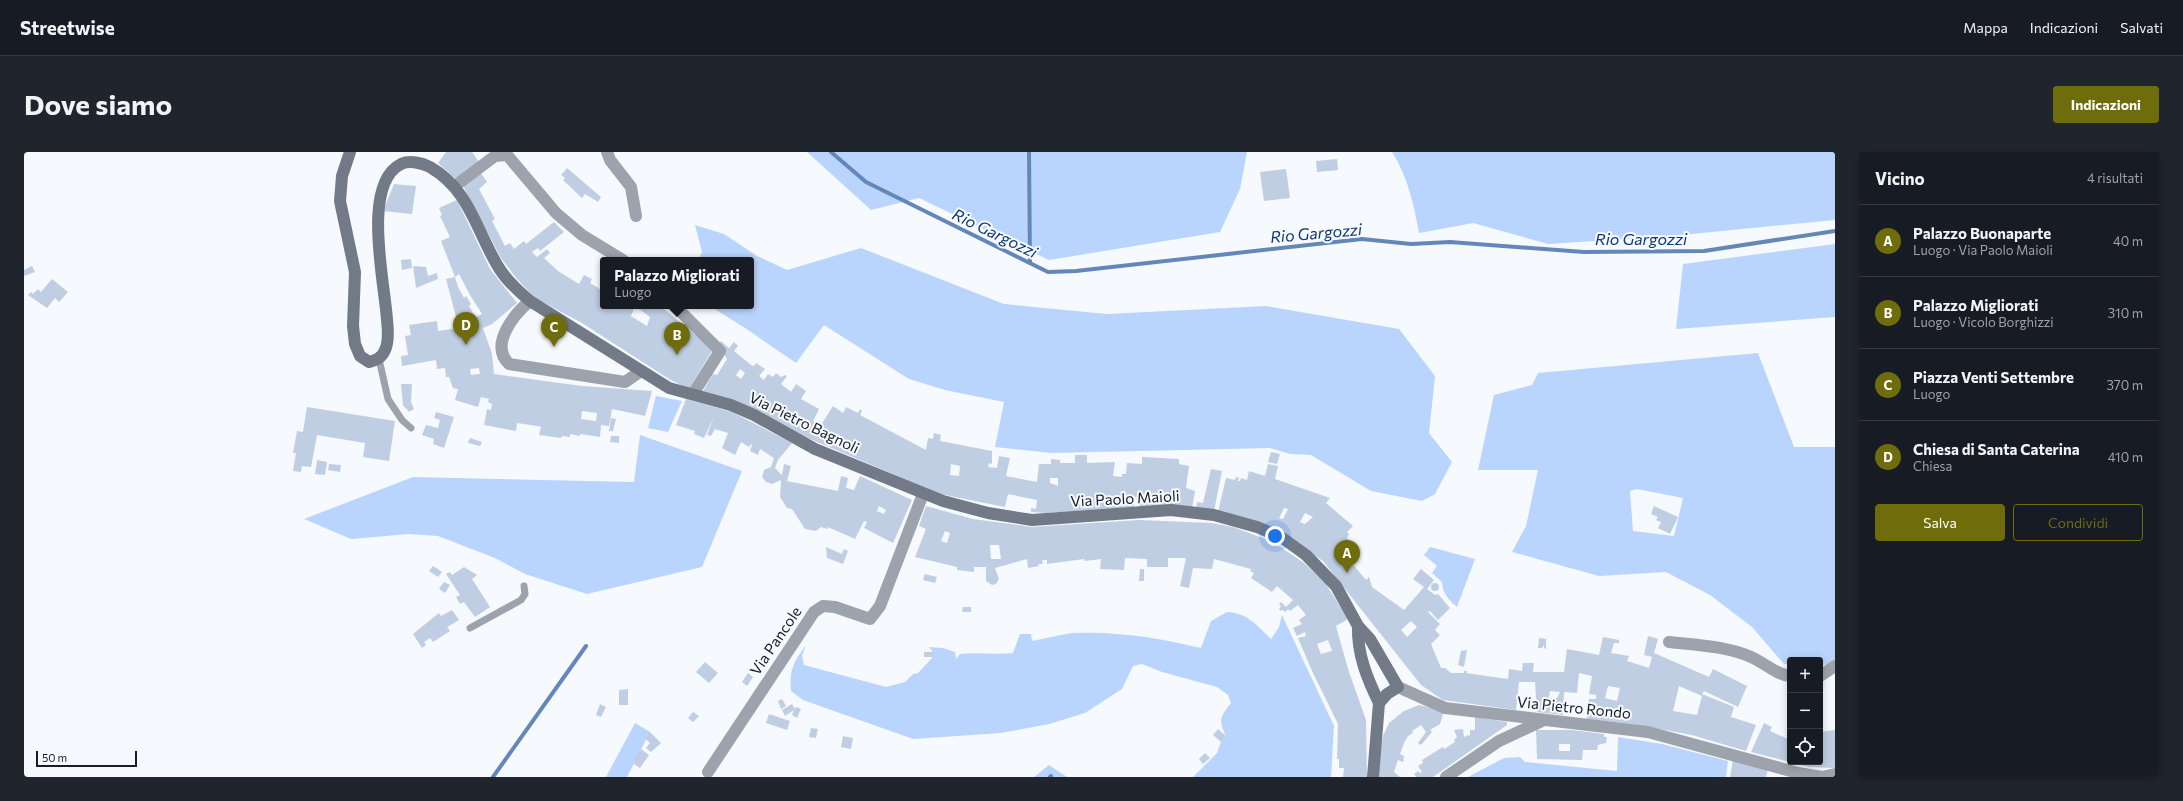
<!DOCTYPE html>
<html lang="it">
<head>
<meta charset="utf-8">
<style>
	:root { --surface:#171b24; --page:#20242c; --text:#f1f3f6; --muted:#9ea1a6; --line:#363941; --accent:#6e6c0b }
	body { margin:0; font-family:Commissioner,sans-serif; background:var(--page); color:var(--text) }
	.controls { position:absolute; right:12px; bottom:12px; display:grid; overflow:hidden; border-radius:4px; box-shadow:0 2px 10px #0003 }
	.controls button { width:36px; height:36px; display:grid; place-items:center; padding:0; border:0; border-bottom:1px solid var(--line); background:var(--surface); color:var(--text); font:20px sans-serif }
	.scale { position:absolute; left:12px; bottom:10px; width:101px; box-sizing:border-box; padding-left:4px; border:2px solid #181d25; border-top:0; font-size:11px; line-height:14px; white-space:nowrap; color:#181d25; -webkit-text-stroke:3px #f6f9fd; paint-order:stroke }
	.you { position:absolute; left:1251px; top:384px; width:14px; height:14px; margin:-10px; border:3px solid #fff; border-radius:50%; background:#1a73e8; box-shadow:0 0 0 6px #1a73e833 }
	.badge { display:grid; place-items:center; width:26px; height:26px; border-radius:50%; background:var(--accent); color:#fff; font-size:13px; font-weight:700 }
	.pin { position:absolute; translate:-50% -33px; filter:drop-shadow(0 1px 2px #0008) }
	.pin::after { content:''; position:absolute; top:21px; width:14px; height:12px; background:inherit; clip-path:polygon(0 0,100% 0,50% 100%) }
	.popup { position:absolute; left:576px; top:105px; width:154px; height:52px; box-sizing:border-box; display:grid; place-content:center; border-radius:4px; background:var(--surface); filter:drop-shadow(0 1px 3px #0005); font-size:13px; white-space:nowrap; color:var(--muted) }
	.popup b { font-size:15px; color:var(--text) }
	.popup::after { content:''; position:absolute; left:50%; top:100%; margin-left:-8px; border:8px solid transparent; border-top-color:var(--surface) }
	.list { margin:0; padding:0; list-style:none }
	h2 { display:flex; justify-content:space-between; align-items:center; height:52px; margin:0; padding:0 16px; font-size:17px }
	h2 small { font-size:13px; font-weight:400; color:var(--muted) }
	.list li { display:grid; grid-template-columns:26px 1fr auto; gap:12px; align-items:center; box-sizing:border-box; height:72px; padding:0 16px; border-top:1px solid var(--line) }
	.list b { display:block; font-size:15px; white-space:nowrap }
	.list p { margin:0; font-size:13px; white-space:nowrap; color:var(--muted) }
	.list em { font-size:13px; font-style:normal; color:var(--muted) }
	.actions { display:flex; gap:8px; padding:12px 16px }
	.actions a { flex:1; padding:9px 0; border:1px solid var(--accent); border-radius:4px; text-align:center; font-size:14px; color:var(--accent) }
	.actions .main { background:var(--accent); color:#fff }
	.icon { flex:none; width:22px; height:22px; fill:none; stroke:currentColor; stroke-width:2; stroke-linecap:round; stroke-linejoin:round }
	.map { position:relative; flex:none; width:1811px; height:625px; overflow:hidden; border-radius:4px }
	header { display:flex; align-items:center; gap:24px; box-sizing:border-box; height:56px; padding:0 20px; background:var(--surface); border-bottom:1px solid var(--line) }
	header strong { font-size:19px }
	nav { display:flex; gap:22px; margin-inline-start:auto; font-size:14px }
	.intro { display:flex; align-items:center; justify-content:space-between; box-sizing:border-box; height:96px; padding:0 24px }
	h1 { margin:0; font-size:28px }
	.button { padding:10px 18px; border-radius:4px; background:var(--accent); color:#fff; font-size:14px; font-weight:700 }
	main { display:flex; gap:24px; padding:0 24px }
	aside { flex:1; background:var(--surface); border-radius:4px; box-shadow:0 2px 10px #0003 }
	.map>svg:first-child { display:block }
</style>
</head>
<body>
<header>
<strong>Streetwise</strong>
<nav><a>Mappa</a><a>Indicazioni</a><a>Salvati</a></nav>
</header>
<div class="intro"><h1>Dove siamo</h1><a class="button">Indicazioni</a></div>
<main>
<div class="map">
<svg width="1811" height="625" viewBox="0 0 1811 625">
	<rect width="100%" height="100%" fill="#f6f9fd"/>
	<g fill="#bad5fd" fill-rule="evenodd">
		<path d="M783,0H1223L1216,37L1196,80L1025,108L895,46L847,58Z"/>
		<path d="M1368,0H1811V68L1647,84L1524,92L1449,71L1395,81C1390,53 1384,25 1368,0Z"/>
		<path d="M671,73L700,82L733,104L763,118L837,96L980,152L1083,162L1242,154L1375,177L1411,224L1405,281L1428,310L1411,342L1398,349L1347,339L1287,303L1266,302L1246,296L1027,301L971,295L980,250L921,238L885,227L800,173L772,211L721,176L689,156L687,154H727V108H674L678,100Z"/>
		<path d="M1811,92V165L1652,177L1659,112Z"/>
		<path d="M1734,201L1770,295H1811V508L1808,511L1796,514V508H1766V512H1760L1728,475L1686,443L1642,420L1575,424L1488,400L1502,374L1514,318H1454L1470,243L1508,233L1514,221ZM1613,337L1659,346L1650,384L1609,379L1606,339Z"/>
		<path d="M632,244L658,249L644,280L624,276Z"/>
		<path d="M616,283L718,319L678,415L563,442L501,422L471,406L414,384L385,382L327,387L280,367L389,325L610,330Z"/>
		<path d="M1406,395L1451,407L1433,455C1425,448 1418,441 1418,430L1408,421L1413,414L1400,403Z"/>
		<path d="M1203,460C1222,460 1234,474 1247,487L1255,475L1258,463L1310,574L1307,625H1169L1193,601L1197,590L1202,584C1194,568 1196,565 1207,551L1204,543L1193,535L1138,520L1118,512L1109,514L1098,537L1061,561L1025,572L977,581L889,587L779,548L767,539C765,517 770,510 782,493L778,504L780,513L862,535L881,530L889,522L894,521L909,505V500L905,495L919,496L931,500L932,507L936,502C954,500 972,503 989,501L996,482H1007L1008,489C1021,487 1036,482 1050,481C1092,479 1136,486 1177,496L1187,469Z"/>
		<path d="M611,571L626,580L603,625H582Z"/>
		<path d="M1594,585L1638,592L1704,609L1702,625H1444L1480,606L1496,605L1501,610L1593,619Z"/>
		<path d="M1025,613L1043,625H1010Z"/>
	</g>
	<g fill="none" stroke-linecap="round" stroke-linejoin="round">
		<g stroke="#6487ba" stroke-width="4">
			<path d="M807,0L842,30L1024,120L1052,119L1338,87L1387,92L1426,90L1560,100L1680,99L1811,79"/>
			<path d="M1005,0L1006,111"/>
			<path d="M469,625L562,494"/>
			<path d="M1026,625L1027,624"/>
		</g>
	</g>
	<g fill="#bfcee3" fill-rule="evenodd">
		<path d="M422,0H448L455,10L433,28L414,11Z"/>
		<path d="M1313,7L1314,18L1293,20L1292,9Z"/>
		<path d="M543,16L577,45L574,50L561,42L558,46L539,28L541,26L537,23Z"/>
		<path d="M1262,17L1266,46L1240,49L1236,20Z"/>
		<path d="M456,20L463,30L455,37L471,67L468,69L481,94L486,91L490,97L500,89L502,92L530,70L540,80L516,99L514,96L508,100L513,105L523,97L526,101L520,106L534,119L555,132L560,123L568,127L566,131L579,139V154H611L606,166L607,164L623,174L626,165L611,154H636L689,197L665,237L645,227L558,171L511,146L493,127L477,106L438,32Z"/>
		<path d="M370,32L392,34L388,62L359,59Z"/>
		<path d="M433,48L466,117L493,151L468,172L459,176L468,202L470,222L558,234L628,239L621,264L588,257L585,274L577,273L576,285L556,282V284L546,282V285L538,284L537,286L515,283L517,275L513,274L493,271L492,279L460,273L463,257L467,258L468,252L464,250L465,247L457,245L454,255L431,248L434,237L429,236L425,225H422L421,216L413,217L412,208L378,214L377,204L384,203L381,184L387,183L385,173L413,169L414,179L435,176L422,127L431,125L417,89L426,85L416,64L418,63L415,56ZM435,122L446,143L458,162L452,165L449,161L445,154L447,152L442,144L440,146L434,135L431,125ZM455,216L456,222L447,223L446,217ZM558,259L573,261L572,269L557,267Z"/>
		<path d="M387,107L388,116L378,118L377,108Z"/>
		<path d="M8,114L11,120L0,124V118Z"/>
		<path d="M389,114L402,115L404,124L413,121L414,127L392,136Z"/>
		<path d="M28,127L44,140L35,150L31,146L23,156L4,143L7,140L9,142L14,137L17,140Z"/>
		<path d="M697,189L705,196L710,190L714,194L710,199L727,213L730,214L732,211L741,217L735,224L740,228L744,222L749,225L752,221L757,225L761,223L763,224L757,232L767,240L772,232L782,239L777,247L795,257L789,269L797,273L809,254L819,261L822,255L834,261L836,257L838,259L836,263L902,298L904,286L909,287L910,281L917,283L916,289L968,299V312L965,311L964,315L973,316L975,304L986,306L982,324L1013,330L1015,312H1027V307L1036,308V311H1051V303H1063V311L1091,310L1089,324L1098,325V322H1102L1103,311L1118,312V305L1155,307V312L1165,314L1162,336L1171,339L1168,356L1115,355L1116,346L1111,345L1110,355L1021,361L1007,360V356L1012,357L1013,348L984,342L981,355L916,342L678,241L689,222L693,223L703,207L694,193ZM716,217L721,221L717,227L712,223ZM927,312L936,314L935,324L926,323ZM1026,326H1034V334L1026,331Z"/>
		<path d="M377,232H388L387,250L390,257L385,260L379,253Z"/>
		<path d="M662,247L708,260L768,291L754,308L751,316L758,323L760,312L767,314L763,329L814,339L817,324L824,326L822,336L830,338L836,324L888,348L869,391L840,376L843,370L840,369L831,387L804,375L803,377L797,375L792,379L781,377L768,357L763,356L756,345L757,328L748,332L742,330L738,325L740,318L747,315L750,306L736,297L734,303L726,299L728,293L727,292L725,295L717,290L711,303L698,296L704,281L691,277L687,284L683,283L690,265L680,286L670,282L671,279L652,273ZM855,354L862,358L860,362L853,359Z"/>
		<path d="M283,255L371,269L365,309L339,305L341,291L293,283L287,315L278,314L277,320L269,319L272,301H269L273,279L279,280Z"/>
		<path d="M412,260L430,265L420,296L409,292L410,287L398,283L402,273L414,276L416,268L410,266Z"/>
		<path d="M587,266L592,267L589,279H585Z"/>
		<path d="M587,284H595V291L586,290Z"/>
		<path d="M446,286L458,290L456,294L444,291Z"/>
		<path d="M1247,300L1256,302L1253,312L1244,310Z"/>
		<path d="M293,308L303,310L301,323L291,322Z"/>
		<path d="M305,312L317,313L316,320L304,318Z"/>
		<path d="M1244,312L1254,314L1251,327L1306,346L1302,351L1329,374L1323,380L1325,382L1323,386L1337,400L1327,410L1342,428L1345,425L1348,435L1380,458L1400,435L1389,427L1397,417L1410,428L1403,437L1411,443L1414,442L1426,456L1414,468L1406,459L1404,460L1416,472L1411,478L1416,483L1407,492L1417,516H1421L1427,521H1440V519H1443L1442,521L1484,527L1485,517L1498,519L1499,511H1510L1509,520H1540L1543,497L1575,503L1579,485L1595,488V491H1590L1587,501L1605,504L1603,509L1625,516L1628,505L1620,503L1624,484L1634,487L1630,501L1685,525L1689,517L1723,534L1714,555L1680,539L1678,542L1710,555L1707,565L1732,573L1722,599L1668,583L1609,572L1563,567L1565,547H1572V543L1565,542L1568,524L1555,521L1553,541L1540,540L1539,563L1513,560L1511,530H1495L1492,558L1419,548L1397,533L1299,409L1273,391L1194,360L1202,326L1211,328L1212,325L1215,326L1214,329H1216L1217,326L1223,328L1225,319L1241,324ZM1260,356L1264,357L1259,367L1255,366ZM1281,361L1289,365L1281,372L1276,370ZM1387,469L1393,475L1383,485L1377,478ZM1584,534L1596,536L1593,549L1581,546ZM1655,534L1678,544L1673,563L1649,559ZM1526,539L1536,540L1533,546H1525Z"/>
		<path d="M1187,317L1198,319L1190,359L1172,357L1173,350L1179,351Z"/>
		<path d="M902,354L949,367L1008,375L1115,368L1187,371L1209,375L1241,387L1258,396L1280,411L1302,432L1324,467L1312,474L1324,517L1342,568L1343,625H1319L1320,616H1315V607H1313L1314,572L1288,519L1274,486L1282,484L1281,480L1273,484L1269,476L1278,472L1275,468L1282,463L1274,453L1266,459L1264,457L1261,460L1259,458L1257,459L1255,457L1257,454L1255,452L1257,450L1262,455L1269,448L1253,434L1248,440L1227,426L1230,421L1226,419L1227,417L1190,407L1188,417L1169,416L1165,436L1156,434L1162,406H1144V415H1123V407L1101,406L1100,418L1076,417L1077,407L1061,409L1060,407L1023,412V408H1018L1019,412H1014L1015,414L1004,416L1003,407L971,416L975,427L972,432L968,433L962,429V415H950V420L933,418V415L891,405L902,377L895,374ZM921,379L926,381L923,391L917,389ZM966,393H975L977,407H967ZM1304,488L1308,499L1297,502L1293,492Z"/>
		<path d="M1630,354L1654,365L1646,382L1634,376L1637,370L1632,368L1634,365L1627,362Z"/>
		<path d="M802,395L818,402L820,397L824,399L819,412L803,406Z"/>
		<path d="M409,414L418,420L414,425L405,419Z"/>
		<path d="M440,415L453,423L448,427L466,455L451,465L440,450L436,452L432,445L436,443L422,422L426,420L428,423Z"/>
		<path d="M1116,417H1120V429H1115Z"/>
		<path d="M901,422L913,425L911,431L899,428Z"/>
		<path d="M420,430L426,433L421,441L415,437Z"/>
		<circle cx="1411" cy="435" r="4"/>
		<path d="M939,455H947V460H938Z"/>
		<path d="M428,458L435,468L423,475L426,479L409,490L406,486L400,490L402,493L398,496L389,482L415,461L417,464Z"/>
		<path d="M1515,486L1522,487V497L1520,496V493L1518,496H1514Z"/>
		<path d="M1443,498L1440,515L1434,513L1437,499Z"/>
		<rect x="900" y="500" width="9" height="5"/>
		<path d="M681,510L694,521L685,531L672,520Z"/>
		<path d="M724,521L729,525L723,534L718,530Z"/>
		<path d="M604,537V553H595V538Z"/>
		<path d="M758,547L762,554L757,557L754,549Z"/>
		<path d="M576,552L582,555L577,565L572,563Z"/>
		<path d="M768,552L771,557L772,555L777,557L773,566L768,563L770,558L761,564L758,558Z"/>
		<path d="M1395,553L1420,559L1416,572L1406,578L1408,580L1397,593L1394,591L1402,580L1397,573L1388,579L1389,581L1384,584L1380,591L1376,602L1380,604L1379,610L1374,608L1370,620L1376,625H1352L1359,584L1365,571L1380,559Z"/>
		<path d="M669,560L675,564L669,570L664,566Z"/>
		<path d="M745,562L766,569L763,578L742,571Z"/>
		<path d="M1451,565L1483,570V573L1409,625H1392L1390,622L1394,619L1396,621L1398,620L1394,614L1399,611L1398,608L1419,595L1420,597L1431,590L1430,588L1433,585L1430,578L1439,577L1440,585L1444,583L1446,584V578H1451Z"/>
		<path d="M1740,571L1748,575L1746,579L1766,588V610L1727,600Z"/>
		<path d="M787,576L794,577L792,586L785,585Z"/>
		<path d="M1194,577L1202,584L1197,590L1189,583Z"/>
		<path d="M1512,578H1548L1580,582V585H1583L1582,591L1574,593L1573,598H1559L1558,608L1513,607ZM1535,592H1546V599H1535Z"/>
		<path d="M1811,578V616L1785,615L1767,611L1796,610V580Z"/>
		<path d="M626,580L637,591L627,600L622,596L626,591L621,586Z"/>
		<path d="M819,584L829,586L827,597L817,595Z"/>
		<path d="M617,597L625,603L616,616L610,612V608Z"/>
		<path d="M1181,601L1186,606L1179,612L1175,607Z"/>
		<path d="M1709,607L1744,617L1742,625H1706Z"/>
	</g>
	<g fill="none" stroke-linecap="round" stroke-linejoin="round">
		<g stroke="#9da3ac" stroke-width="7">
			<path d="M355,207L364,247L378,268L387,276"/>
			<path d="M446,476L497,448L501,442L500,434"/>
		</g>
		<g stroke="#9da3ac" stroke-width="12">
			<path d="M583,0L586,8L607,35L612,64"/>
			<path d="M431,34L471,4L483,3L532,61L558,83L599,108"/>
			<path d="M506,149C490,162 465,193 485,212L601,230L617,219"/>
			<path d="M651,154L696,199L669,242"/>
			<path d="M1645,490C1672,493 1702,494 1727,505C1741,511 1751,522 1766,524"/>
			<path d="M1796,524L1811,514"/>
			<path d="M1374,535L1421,556L1624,580L1774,621L1798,625L1811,622"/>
			<path d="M684,620L790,460L799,454L811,455L846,467L856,454L899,342"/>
			<path d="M1422,625L1475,589L1520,568"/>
		</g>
		<g stroke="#727a87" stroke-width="12">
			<path d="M326,0L318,24L316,49L331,120L329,174L331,192L336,204L345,210C352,208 358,206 361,198C365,190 364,177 363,168C361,132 337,32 377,12C386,8 398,11 406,15C446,38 452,79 475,116C483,129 494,139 506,149L645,236L707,253L730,263L791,297L919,349L964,361L1008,368L1147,358L1190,363L1233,375L1257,385L1282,403L1312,434L1334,474L1346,487L1374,535L1363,542L1355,551"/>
			<path d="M1334,474C1333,502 1343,526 1355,551"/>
			<path d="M1349,625L1355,551"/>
		</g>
	</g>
	<g text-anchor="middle" stroke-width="4" stroke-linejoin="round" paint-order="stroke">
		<g font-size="15" fill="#181d25" stroke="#f6f9fd">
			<text transform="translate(780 271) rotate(26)" y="5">Via Pietro Bagnoli</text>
			<text transform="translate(1101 347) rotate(-3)" y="5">Via Paolo Maioli</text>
			<text transform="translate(752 489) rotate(-56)" y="5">Via Pancole</text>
			<text transform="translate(1550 556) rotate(6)" y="5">Via Pietro Rondo</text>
		</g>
		<g font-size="16" font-style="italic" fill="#0c3773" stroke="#f6f9fd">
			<text transform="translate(971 81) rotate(26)" y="6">Rio Gargozzi</text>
			<text transform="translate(1292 81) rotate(-5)" y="6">Rio Gargozzi</text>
			<text x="1617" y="93">Rio Gargozzi</text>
		</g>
	</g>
</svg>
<div class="controls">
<button>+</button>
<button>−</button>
<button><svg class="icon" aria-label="locate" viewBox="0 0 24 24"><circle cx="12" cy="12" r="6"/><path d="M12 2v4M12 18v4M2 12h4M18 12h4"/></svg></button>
</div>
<div class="scale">50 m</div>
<div class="you"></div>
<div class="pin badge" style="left:1323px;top:421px">A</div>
<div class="pin badge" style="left:653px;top:203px">B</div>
<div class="popup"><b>Palazzo Migliorati</b>Luogo</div>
<div class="pin badge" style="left:530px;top:195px">C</div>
<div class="pin badge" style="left:442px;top:193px">D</div>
</div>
<aside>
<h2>Vicino<small>4 risultati</small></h2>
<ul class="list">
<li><span class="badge">A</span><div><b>Palazzo Buonaparte</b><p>Luogo · Via Paolo Maioli</p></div><em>40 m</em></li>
<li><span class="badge">B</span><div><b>Palazzo Migliorati</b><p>Luogo · Vicolo Borghizzi</p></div><em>310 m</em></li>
<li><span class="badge">C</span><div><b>Piazza Venti Settembre</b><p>Luogo</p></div><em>370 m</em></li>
<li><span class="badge">D</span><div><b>Chiesa di Santa Caterina</b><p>Chiesa</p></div><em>410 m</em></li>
</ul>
<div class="actions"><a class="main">Salva</a><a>Condividi</a></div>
</aside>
</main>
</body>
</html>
